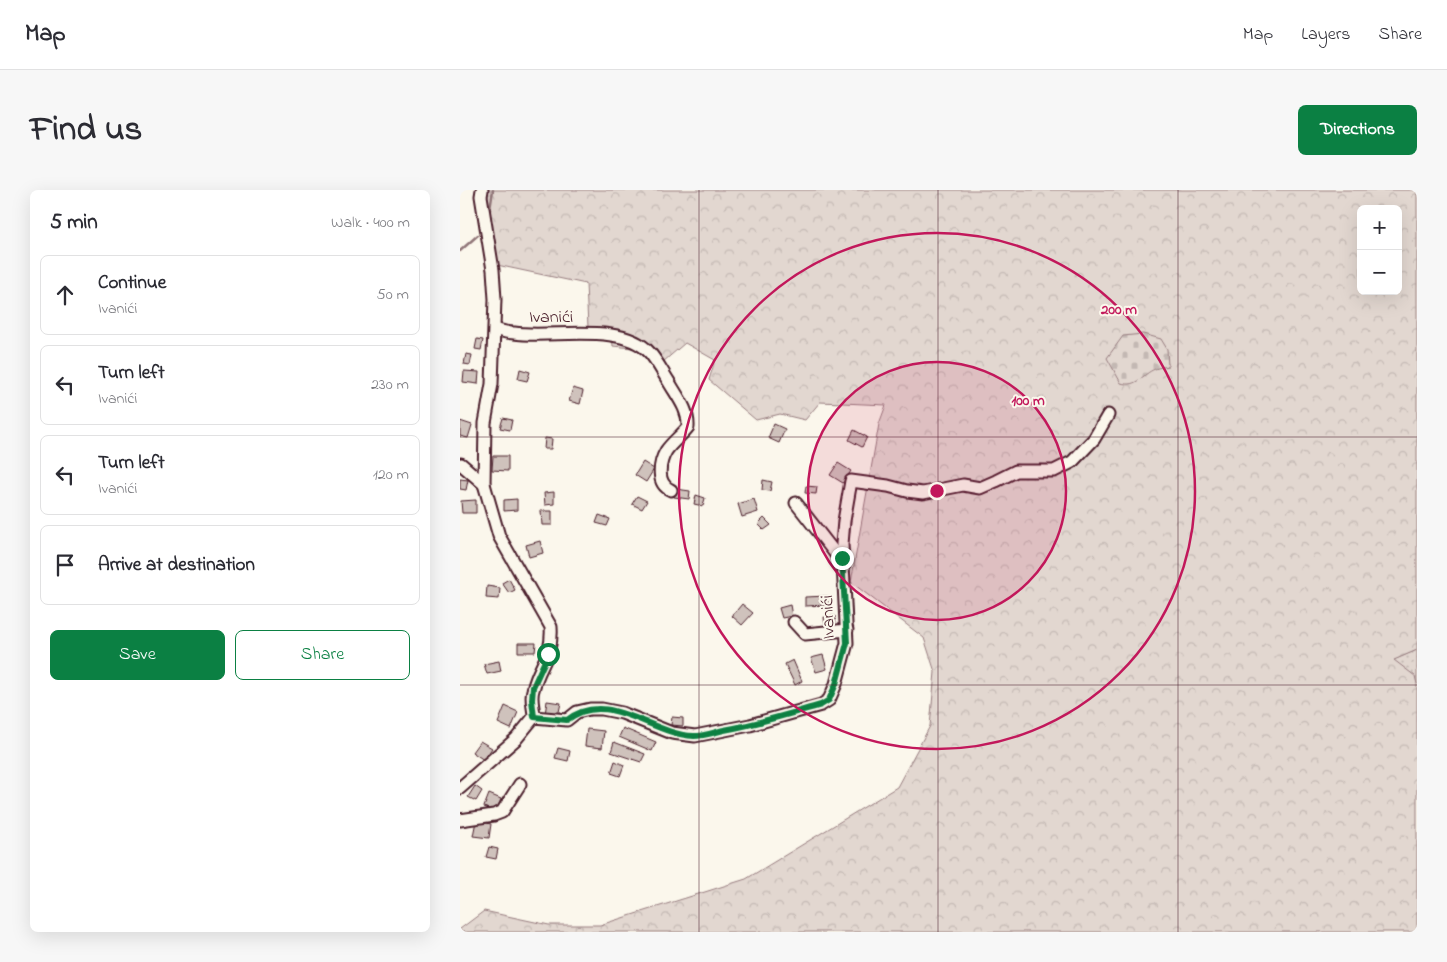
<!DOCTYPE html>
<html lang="en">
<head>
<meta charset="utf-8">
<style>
	:root { --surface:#fff; --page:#f7f7f7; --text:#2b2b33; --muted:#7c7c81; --line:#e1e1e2; --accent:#0b8043 }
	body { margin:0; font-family:"Indie Flower",sans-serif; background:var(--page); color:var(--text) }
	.controls { position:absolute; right:15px; top:15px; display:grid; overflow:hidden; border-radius:8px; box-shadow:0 5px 20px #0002 }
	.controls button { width:45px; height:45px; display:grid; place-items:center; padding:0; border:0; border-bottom:1px solid var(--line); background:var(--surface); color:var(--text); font:25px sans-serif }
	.stop { position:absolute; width:15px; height:15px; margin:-11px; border:4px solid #0b8043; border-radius:50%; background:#fff }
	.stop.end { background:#0b8043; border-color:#fff; box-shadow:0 1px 5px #0008 }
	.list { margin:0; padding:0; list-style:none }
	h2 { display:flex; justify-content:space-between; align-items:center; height:65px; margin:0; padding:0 20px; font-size:21px }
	h2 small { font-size:16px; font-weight:400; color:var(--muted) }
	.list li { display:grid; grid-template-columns:32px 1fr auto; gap:15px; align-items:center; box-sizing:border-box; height:80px; margin:0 10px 10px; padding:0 10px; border:1px solid var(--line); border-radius:8px }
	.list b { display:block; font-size:19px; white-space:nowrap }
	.list p { margin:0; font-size:16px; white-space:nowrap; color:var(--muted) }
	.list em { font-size:16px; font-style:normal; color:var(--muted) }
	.actions { display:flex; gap:10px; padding:15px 20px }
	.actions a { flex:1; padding:11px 0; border:1px solid var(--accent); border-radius:8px; text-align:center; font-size:18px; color:var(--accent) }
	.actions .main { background:var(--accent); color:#fff }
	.icon { flex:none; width:28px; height:28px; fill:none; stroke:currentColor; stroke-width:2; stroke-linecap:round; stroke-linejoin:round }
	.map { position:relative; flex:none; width:957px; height:742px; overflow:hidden; border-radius:8px }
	header { display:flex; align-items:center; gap:30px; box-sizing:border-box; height:70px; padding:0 25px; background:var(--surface); border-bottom:1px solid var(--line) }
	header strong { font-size:24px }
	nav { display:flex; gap:28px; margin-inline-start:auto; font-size:18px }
	.intro { display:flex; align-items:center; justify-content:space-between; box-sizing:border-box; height:120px; padding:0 30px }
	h1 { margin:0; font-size:35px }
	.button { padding:12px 22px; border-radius:8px; background:var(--accent); color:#fff; font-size:18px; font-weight:700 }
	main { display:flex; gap:30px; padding:0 30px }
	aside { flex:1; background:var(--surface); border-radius:8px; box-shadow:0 5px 20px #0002 }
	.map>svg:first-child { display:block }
</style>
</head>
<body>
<header>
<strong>Map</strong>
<nav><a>Map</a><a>Layers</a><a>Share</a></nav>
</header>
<div class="intro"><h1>Find us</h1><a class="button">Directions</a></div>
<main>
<aside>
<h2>5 min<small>Walk · 400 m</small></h2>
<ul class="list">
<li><svg class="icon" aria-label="ahead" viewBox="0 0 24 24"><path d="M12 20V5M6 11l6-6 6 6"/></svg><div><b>Continue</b><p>Ivanići</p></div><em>50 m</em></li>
<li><svg class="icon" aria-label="left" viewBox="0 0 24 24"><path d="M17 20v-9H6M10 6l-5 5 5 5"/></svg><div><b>Turn left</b><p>Ivanići</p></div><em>230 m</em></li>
<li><svg class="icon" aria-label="left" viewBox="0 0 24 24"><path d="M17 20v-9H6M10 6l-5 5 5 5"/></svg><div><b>Turn left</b><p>Ivanići</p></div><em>120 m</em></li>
<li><svg class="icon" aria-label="arrive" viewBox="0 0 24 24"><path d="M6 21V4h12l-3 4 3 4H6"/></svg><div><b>Arrive at destination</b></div></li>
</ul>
<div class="actions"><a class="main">Save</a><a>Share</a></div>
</aside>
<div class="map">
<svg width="957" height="742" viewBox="0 0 957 742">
	<defs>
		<pattern id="grass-dots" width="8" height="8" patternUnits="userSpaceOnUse" patternTransform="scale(1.25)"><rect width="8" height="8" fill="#e2d7d0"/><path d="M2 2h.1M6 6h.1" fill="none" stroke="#c3b8b3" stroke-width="1.8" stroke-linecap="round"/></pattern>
		<pattern id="forest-crowns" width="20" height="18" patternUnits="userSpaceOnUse" patternTransform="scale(1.25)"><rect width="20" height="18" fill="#e2d7d0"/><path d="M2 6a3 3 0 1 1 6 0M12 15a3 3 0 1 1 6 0" fill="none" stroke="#c3b8b3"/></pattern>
		<pattern id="cemetery-stones" width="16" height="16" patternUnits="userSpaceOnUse" patternTransform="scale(1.25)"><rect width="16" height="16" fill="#e2d7d0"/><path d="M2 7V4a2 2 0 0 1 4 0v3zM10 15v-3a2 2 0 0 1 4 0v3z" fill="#c3b8b3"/></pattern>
	</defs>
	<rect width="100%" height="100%" fill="#fbf7ec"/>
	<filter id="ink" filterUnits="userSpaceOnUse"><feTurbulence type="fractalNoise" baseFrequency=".02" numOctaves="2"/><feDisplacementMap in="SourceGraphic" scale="10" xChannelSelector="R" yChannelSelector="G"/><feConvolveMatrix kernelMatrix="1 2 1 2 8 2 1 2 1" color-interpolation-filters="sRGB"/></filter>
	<g filter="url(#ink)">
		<path fill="url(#grass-dots)" stroke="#967b7e" d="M957,460V494L954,486L933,470Z"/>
		<path fill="url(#forest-crowns)" stroke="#967b7e" fill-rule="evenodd" d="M22,0H957V460L934,470L955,486L957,494V742H0V739L24,721L89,735H140L286,689L437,597L470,536L475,482L464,448L391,392L419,234L426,215L360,212L345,230L320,224L296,230L249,190L255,170L225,153L196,178L182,159L153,156L152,143L128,137L126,94L37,75ZM901,19H938V101H901Z"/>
		<path fill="url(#cemetery-stones)" stroke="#967b7e" d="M683,144L701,149L707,159L708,176C704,177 699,177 695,179C682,184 677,198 661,193L647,168L663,146Z"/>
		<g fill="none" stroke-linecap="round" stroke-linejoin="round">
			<g stroke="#907477" stroke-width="2.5">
				<path d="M29,26L33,0"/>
				<path d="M0,61L18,45"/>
			</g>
		</g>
		<g fill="#cfc2bc" stroke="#4a1f2b">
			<path d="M17,149L23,150L21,160L15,159Z"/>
			<path d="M6,164L12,165L10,175L4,174Z"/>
			<path d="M60,179L70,182L67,191L58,189Z"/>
			<path d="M4,181L19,182L18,194L3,192Z"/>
			<path d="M113,198L123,201L120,214L109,211Z"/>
			<path d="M43,228L52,230L50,240L40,238Z"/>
			<path d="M0,231L12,235L8,248L0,246Z"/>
			<path d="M314,234L325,239L319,253L308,248Z"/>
			<path d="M394,240L407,247L402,257L389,250Z"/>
			<path d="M85,248L92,249L91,259H84Z"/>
			<path d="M33,266H48V281L32,280Z"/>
			<path d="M183,272L194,279L186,292L175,285Z"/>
			<path d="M378,273L391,281L383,293L370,285Z"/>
			<path d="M0,289L8,290L6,300L0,299Z"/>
			<path d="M303,290L312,292L310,301L302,300Z"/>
			<path d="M346,296L357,297L356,304L345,303Z"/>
			<path d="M216,299L230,301L229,309L214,307Z"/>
			<path d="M94,302V314L85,315L84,303Z"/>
			<path d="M236,305L245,308L243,316L234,314Z"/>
			<path d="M177,306L187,311L182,319L172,314Z"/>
			<path d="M57,309V320L44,321V310Z"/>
			<path d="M294,309L298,322L282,327L278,314Z"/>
			<path d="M16,310V323H2L1,311Z"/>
			<path d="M81,321H92V335H82Z"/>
			<path d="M139,325L150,329L147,336L136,333Z"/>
			<path d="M304,328L311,335L304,340L298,334Z"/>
			<path d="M80,351L83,363L69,367L66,355Z"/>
			<path d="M49,389L55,400L49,403L42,393Z"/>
			<path d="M27,396L40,398L39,409L26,408Z"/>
			<path d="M368,406V415L345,416V407Z"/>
			<path d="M282,414L293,423L282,435L272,426Z"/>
			<path d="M330,415L332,426L322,428L319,418Z"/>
			<path d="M375,426L376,437H365L364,427Z"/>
			<path d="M58,453H76L75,462H58Z"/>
			<path d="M363,465L367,479L356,482L351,468Z"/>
			<path d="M333,470L342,491L335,495L325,474Z"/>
			<path d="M39,471L41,481L27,484L24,474Z"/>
			<path d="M87,511L101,513L98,526L85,524Z"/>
			<path d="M45,516L58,522L51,539L38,533Z"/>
			<path d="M212,527L223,528V536L211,535Z"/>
			<path d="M163,538L196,552L192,561L159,547Z"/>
			<path d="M127,539L144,541L142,558L125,556Z"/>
			<path d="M20,551L32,558L24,570L12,562Z"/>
			<path d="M154,552L185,564L181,572L151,562Z"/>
			<path d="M98,558L110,561L108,571L95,568Z"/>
			<path d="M155,571L164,575L160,586L151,583Z"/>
			<path d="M15,596L22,601L16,611L8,607Z"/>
			<path d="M29,604L41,609L36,622L24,617Z"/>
			<path d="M16,631L31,634L29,648L13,646Z"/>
			<path d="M29,657L38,659L36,669L26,667Z"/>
		</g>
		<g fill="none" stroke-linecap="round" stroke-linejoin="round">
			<defs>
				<g id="minor">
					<path d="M35,139C41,141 47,143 54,143C91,149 162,131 190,163C197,171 203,183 209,192C217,206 229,220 228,237C222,245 212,252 206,261C199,273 196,294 211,300"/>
					<path d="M1,274L24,294"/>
					<path d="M336,313L382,372"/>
					<path d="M334,432L345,444L387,440"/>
					<path d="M74,527L107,530L117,522L130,519H142L162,523L212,543L235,546L290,535L361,515L369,510L376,494L387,453L382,354L384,331L391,291L428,296L447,301L463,303L503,295L520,298L536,291L556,281H594L612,272L634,249L648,225"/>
					<path d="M0,598L56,549L74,527C74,518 70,509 73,500C79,474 93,467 91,437L39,346L24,294L25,233L32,194L35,109L33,80L26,37L21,6L22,0"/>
					<path d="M0,630L34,625L42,622L60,594"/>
				</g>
			</defs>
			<use href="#minor" stroke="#4a1f2b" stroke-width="15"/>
			<use href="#minor" stroke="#fbf7ec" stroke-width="11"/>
		</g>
	</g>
	<g fill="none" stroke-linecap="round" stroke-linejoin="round" filter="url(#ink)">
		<path stroke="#0b8043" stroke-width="6" d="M88,464L73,497L72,510L74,527L107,530C148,498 191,545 234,546C244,546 255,542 264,540C297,534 329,524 361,515L369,510L376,494L387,453L382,368"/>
	</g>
	<path fill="none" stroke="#4a1f2b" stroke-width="1" stroke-opacity="0.55" d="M239,0V742M478,0V742M718,0V742M0,247H957M0,495H957"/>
	<circle cx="477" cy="301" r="129" fill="#c2185b" fill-opacity=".12"/>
	<g fill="none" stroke="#c2185b" stroke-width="2.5">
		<circle cx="477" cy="301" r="129"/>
		<circle cx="477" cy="301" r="258"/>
	</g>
	<g text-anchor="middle" stroke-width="4" stroke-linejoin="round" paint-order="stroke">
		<g font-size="18" fill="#4a1f2b" stroke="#fbf7ec">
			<text x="91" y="132">Ivanići</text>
			<text transform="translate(367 427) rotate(-92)" y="6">Ivanići</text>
		</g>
	</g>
	<circle cx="477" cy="301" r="8" fill="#c2185b" stroke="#fbf7ec" stroke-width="2.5"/>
	<g font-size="15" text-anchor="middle" font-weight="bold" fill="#c2185b" stroke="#fbf7ec" stroke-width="4" stroke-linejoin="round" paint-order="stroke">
		<text x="659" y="124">200 m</text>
		<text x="568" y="215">100 m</text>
	</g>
</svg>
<div class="controls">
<button>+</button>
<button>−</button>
</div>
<div class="stop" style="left:88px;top:464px"></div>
<div class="stop end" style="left:382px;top:368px"></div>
</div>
</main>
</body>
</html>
